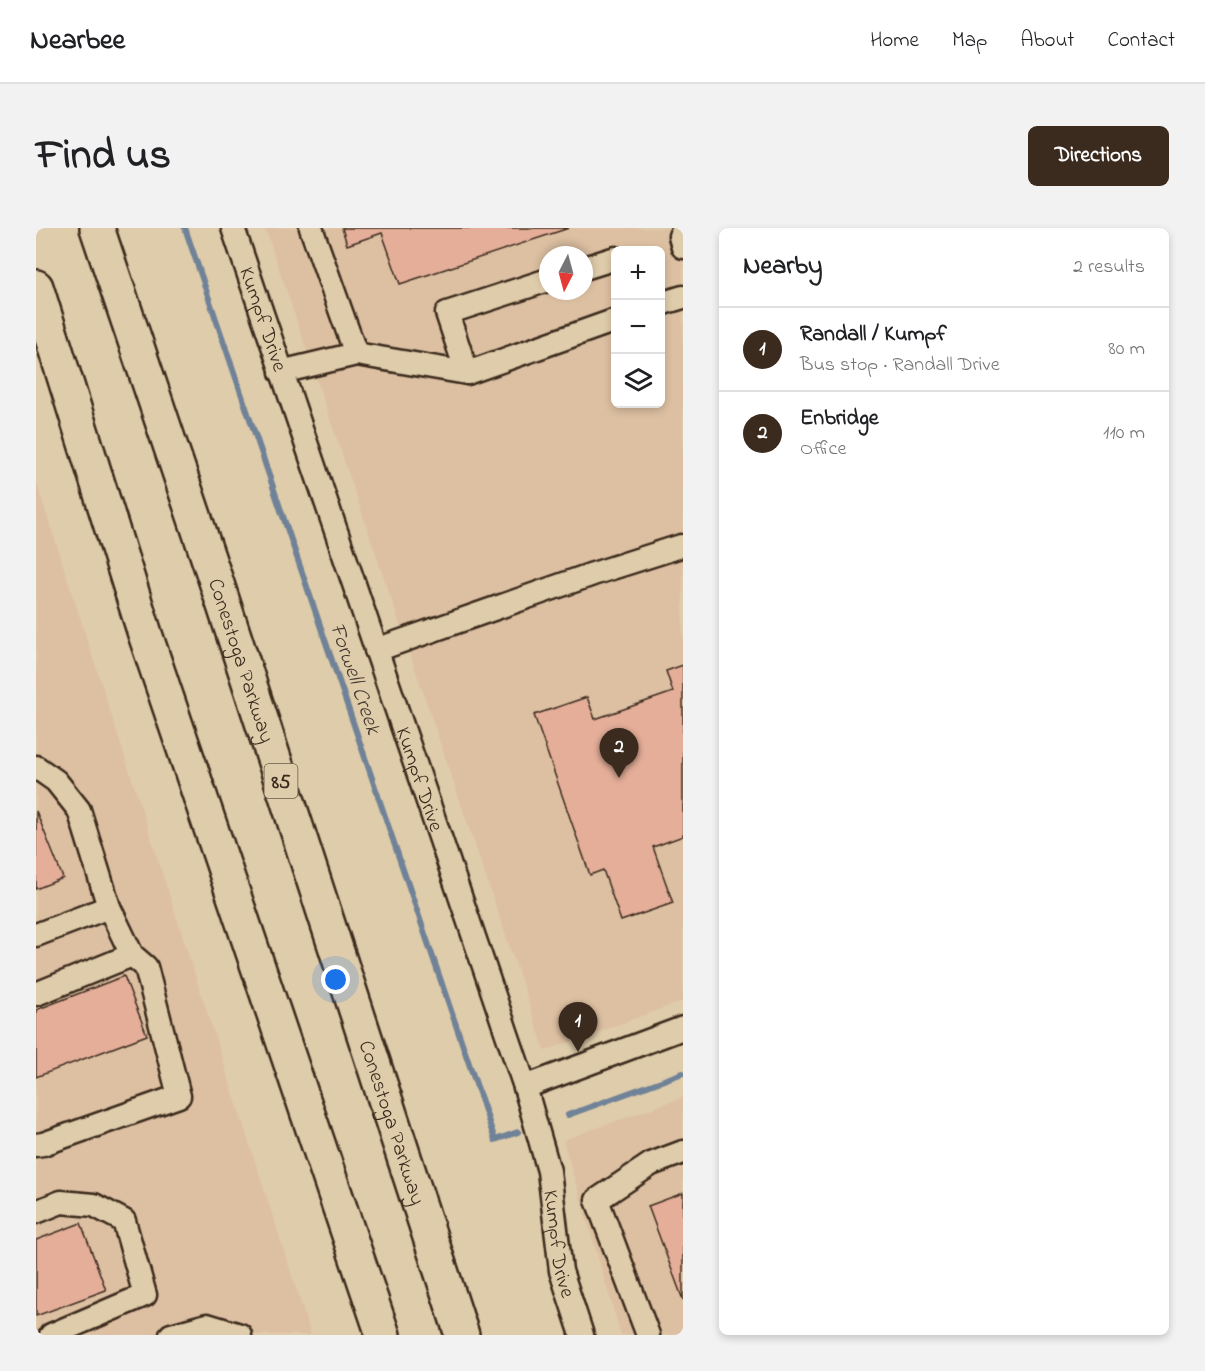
<!DOCTYPE html>
<html lang="en">
<head>
<meta charset="utf-8">
<style>
	:root { --surface:#fff; --page:#f2f2f2; --text:#202124; --muted:#757577; --line:#e0e0e0; --accent:#3b2a1e }
	body { margin:0; font-family:"Indie Flower",sans-serif; background:var(--page); color:var(--text) }
	.controls { position:absolute; right:18px; top:18px; display:grid; overflow:hidden; border-radius:9px; box-shadow:0 3px 9px #0003 }
	.controls button { width:54px; height:54px; display:grid; place-items:center; padding:0; border:0; border-bottom:2px solid var(--line); background:var(--surface); color:var(--text); font:30px sans-serif }
	.compass { position:absolute; left:503px; top:18px; width:54px; height:54px; border-radius:50%; background:var(--surface); box-shadow:0 3px 9px #0003; rotate:186deg }
	.you { position:absolute; left:300px; top:752px; width:21px; height:21px; margin:-15px; border:4px solid #fff; border-radius:50%; background:#1a73e8; box-shadow:0 0 0 9px #1a73e833 }
	.badge { display:grid; place-items:center; width:39px; height:39px; border-radius:50%; background:var(--accent); color:#fff; font-size:20px; font-weight:700 }
	.pin { position:absolute; translate:-50% -50px; filter:drop-shadow(0 2px 3px #0008) }
	.pin::after { content:''; position:absolute; top:32px; width:21px; height:18px; background:inherit; clip-path:polygon(0 0,100% 0,50% 100%) }
	.list { margin:0; padding:0; list-style:none }
	h2 { display:flex; justify-content:space-between; align-items:center; height:78px; margin:0; padding:0 24px; font-size:26px }
	h2 small { font-size:20px; font-weight:400; color:var(--muted) }
	.list li { display:grid; grid-template-columns:39px 1fr auto; gap:18px; align-items:center; box-sizing:border-box; height:84px; padding:0 24px; border-top:2px solid var(--line) }
	.list b { display:block; font-size:22px; white-space:nowrap }
	.list p { margin:0; font-size:20px; white-space:nowrap; color:var(--muted) }
	.list em { font-size:20px; font-style:normal; color:var(--muted) }
	.icon { flex:none; width:33px; height:33px; fill:none; stroke:currentColor; stroke-width:2; stroke-linecap:round; stroke-linejoin:round }
	.map { position:relative; flex:none; width:647px; height:1107px; overflow:hidden; border-radius:9px }
	header { display:flex; align-items:center; gap:36px; box-sizing:border-box; height:84px; padding:0 30px; background:var(--surface); border-bottom:2px solid var(--line) }
	header strong { font-size:28px }
	nav { display:flex; gap:33px; margin-inline-start:auto; font-size:21px }
	.intro { display:flex; align-items:center; justify-content:space-between; box-sizing:border-box; height:144px; padding:0 36px }
	h1 { margin:0; font-size:42px }
	.button { padding:15px 27px; border-radius:9px; background:var(--accent); color:#fff; font-size:21px; font-weight:700 }
	main { display:flex; gap:36px; padding:0 36px }
	aside { flex:1; background:var(--surface); border-radius:9px; box-shadow:0 3px 9px #0003 }
	.map>svg:first-child { display:block }
</style>
</head>
<body>
<header>
<strong>Nearbee</strong>
<nav><a>Home</a><a>Map</a><a>About</a><a>Contact</a></nav>
</header>
<div class="intro"><h1>Find us</h1><a class="button">Directions</a></div>
<main>
<div class="map">
<svg width="647" height="1107" viewBox="0 0 647 1107">
	<rect width="100%" height="100%" fill="#dfccaa"/>
	<filter id="ink" filterUnits="userSpaceOnUse"><feTurbulence type="fractalNoise" baseFrequency=".0167" numOctaves="2"/><feDisplacementMap in="SourceGraphic" scale="12" xChannelSelector="R" yChannelSelector="G"/><feConvolveMatrix kernelMatrix="1 2 1 2 8 2 1 2 1" color-interpolation-filters="sRGB"/></filter>
	<g filter="url(#ink)">
		<g fill="#ddc0a2" fill-rule="evenodd">
			<path d="M229,0H647V773L509,823ZM580,22H624V176H580ZM512,27H548V63H512Z"/>
			<path d="M0,253L275,1107H0Z"/>
			<path d="M647,869V1107H585L527,912Z"/>
		</g>
		<g fill="none" stroke-linecap="round" stroke-linejoin="round">
			<g stroke="#6f8298" stroke-width="6">
				<path d="M149,0L459,912L482,904"/>
				<path d="M532,887L647,845"/>
			</g>
		</g>
		<g fill="#e4ae99" stroke="#3b2a1e" stroke-width="1.5">
			<path d="M306,0H533L364,56L346,5L311,17Z"/>
			<path d="M647,437V608L617,619L637,675L585,693L567,642L554,647L498,487L551,469L559,491L637,464L630,443Z"/>
			<path d="M0,583L27,650L0,661Z"/>
			<path d="M88,748L111,807L0,849V782Z"/>
			<path d="M647,965V1072L612,978Z"/>
			<path d="M45,995L70,1062L0,1088V1012Z"/>
		</g>
		<g fill="none" stroke-linecap="round" stroke-linejoin="round">
			<defs>
				<g id="minor">
					<path id="s1" d="M197,0L489,859L513,943L525,1043L546,1107"/>
					<path d="M275,0L320,126"/>
					<path d="M647,7L644,8L647,19"/>
					<path d="M548,40L580,30"/>
					<path d="M624,76L647,69"/>
					<path d="M245,144L320,126L431,145L580,92"/>
					<path d="M431,145L411,85L512,52"/>
					<path d="M340,422L557,346L645,318"/>
					<path d="M0,539L20,553L43,582L73,679L96,727L110,739L143,868L7,916L0,917"/>
					<path d="M0,707L73,679"/>
					<path d="M0,766L96,727"/>
					<path d="M489,859L647,800"/>
					<path d="M0,984L25,974L58,977L88,993L109,1067L15,1107"/>
					<path d="M135,1107L171,1097L204,1107"/>
					<path d="M612,1107L561,972L615,936L647,924"/>
				</g>
				<g id="highway">
					<path id="s2" d="M61,0L181,356L426,1107"/>
					<path d="M0,59L109,406L347,1107"/>
				</g>
			</defs>
			<use href="#minor" stroke="#3b2a1e" stroke-width="27"/>
			<use href="#highway" stroke="#3b2a1e" stroke-width="38"/>
			<use href="#minor" stroke="#dfccaa" stroke-width="22"/>
			<use href="#highway" stroke="#dfccaa" stroke-width="33"/>
		</g>
	</g>
	<g text-anchor="middle" stroke-width="5" stroke-linejoin="round" paint-order="stroke">
		<rect fill="#dfccaa" stroke="#6c5b48" stroke-width="1.5" x="228.5" y="536" width="33" height="34" rx="4.5"/>
		<g font-size="20" font-weight="bold" fill="#3b2a1e">
			<text x="245" y="560">85</text>
		</g>
		<g font-size="21" fill="#3b2a1e" stroke="#dfccaa">
			<text dy="7" stroke="none"><textPath href="#s1" startOffset="96">Kumpf Drive</textPath></text>
			<text dy="7" stroke="none"><textPath href="#s2" startOffset="456">Conestoga Parkway</textPath></text>
			<text dy="7" stroke="none"><textPath href="#s1" startOffset="582">Kumpf Drive</textPath></text>
			<text dy="7" stroke="none"><textPath href="#s2" startOffset="942">Conestoga Parkway</textPath></text>
			<text dy="7" stroke="none"><textPath href="#s1" startOffset="1068">Kumpf Drive</textPath></text>
		</g>
		<g font-size="22" font-style="italic" fill="#443932" stroke="#dfccaa">
			<text transform="translate(321 450) rotate(71)" y="8">Forwell Creek</text>
		</g>
	</g>
</svg>
<div class="controls">
<button>+</button>
<button>−</button>
<button><svg class="icon" aria-label="layers" viewBox="0 0 24 24"><path d="M12 4l9 5-9 5-9-5zM3 14l9 5 9-5"/></svg></button>
</div>
<svg class="compass" viewBox="-18 -18 36 36"><path d="M0-13l5 13h-10z" fill="#e53935"/><path d="M0 13l5-13h-10z" fill="#757577"/></svg>
<div class="you"></div>
<div class="pin badge" style="left:542px;top:824px">1</div>
<div class="pin badge" style="left:583px;top:550px">2</div>
</div>
<aside>
<h2>Nearby<small>2 results</small></h2>
<ul class="list">
<li><span class="badge">1</span><div><b>Randall / Kumpf</b><p>Bus stop · Randall Drive</p></div><em>80 m</em></li>
<li><span class="badge">2</span><div><b>Enbridge</b><p>Office</p></div><em>110 m</em></li>
</ul>
</aside>
</main>
</body>
</html>
